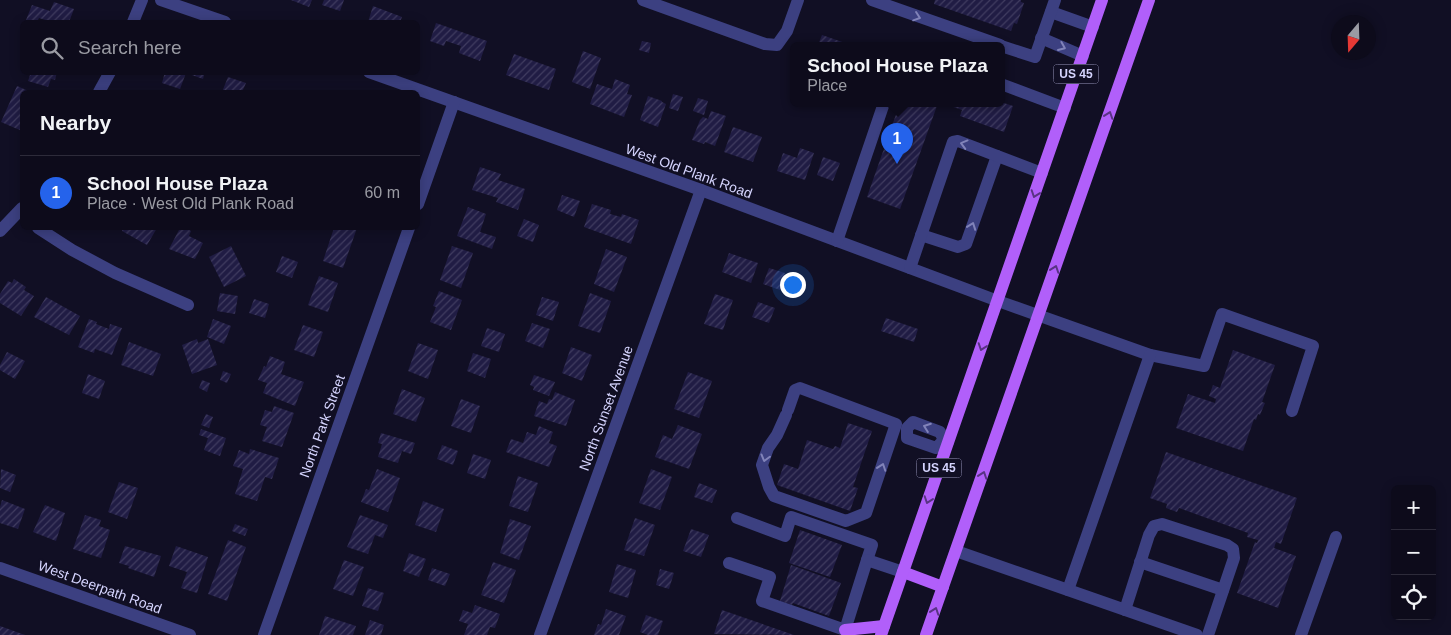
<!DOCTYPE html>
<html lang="en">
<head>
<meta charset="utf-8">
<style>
	:root { --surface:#0d0b1b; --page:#161424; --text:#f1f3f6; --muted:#9a9ba3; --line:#2d2b3a; --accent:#2563eb }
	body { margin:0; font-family:Helvetica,sans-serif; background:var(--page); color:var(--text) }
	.controls { position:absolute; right:15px; bottom:15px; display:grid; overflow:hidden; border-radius:8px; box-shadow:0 2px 12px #0003 }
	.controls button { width:45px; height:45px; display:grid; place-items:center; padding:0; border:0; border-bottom:1px solid var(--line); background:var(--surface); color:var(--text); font:25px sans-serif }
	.compass { position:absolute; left:1331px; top:15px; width:45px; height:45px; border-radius:50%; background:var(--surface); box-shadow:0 2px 12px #0003; rotate:199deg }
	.you { position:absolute; left:792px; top:284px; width:18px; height:18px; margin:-12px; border:4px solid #fff; border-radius:50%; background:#1a73e8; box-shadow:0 0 0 8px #1a73e833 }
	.badge { display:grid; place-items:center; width:32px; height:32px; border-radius:50%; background:var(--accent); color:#fff; font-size:16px; font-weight:700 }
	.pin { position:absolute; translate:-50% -41px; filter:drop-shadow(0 1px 2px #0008) }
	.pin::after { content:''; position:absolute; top:26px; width:18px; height:15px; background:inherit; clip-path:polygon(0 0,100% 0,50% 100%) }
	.popup { position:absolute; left:790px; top:42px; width:215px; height:65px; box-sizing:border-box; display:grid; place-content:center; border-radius:8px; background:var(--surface); filter:drop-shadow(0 1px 4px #0005); font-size:16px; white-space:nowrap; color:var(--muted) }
	.popup b { font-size:19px; color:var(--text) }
	.popup::after { content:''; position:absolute; left:50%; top:100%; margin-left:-10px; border:10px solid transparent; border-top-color:var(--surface) }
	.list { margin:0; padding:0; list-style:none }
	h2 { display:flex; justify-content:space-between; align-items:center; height:65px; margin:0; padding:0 20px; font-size:21px }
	h2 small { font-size:16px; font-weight:400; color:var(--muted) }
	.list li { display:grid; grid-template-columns:32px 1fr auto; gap:15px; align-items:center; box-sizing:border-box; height:75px; padding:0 20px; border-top:1px solid var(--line) }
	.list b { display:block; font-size:19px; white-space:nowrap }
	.list p { margin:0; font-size:16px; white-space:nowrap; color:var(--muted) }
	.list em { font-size:16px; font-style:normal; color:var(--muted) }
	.icon { flex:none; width:28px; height:28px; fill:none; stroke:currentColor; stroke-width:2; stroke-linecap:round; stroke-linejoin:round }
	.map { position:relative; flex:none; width:1451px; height:635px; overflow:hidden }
	.search { position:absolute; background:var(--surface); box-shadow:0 2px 12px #0003; left:20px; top:20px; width:400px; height:55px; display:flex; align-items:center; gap:12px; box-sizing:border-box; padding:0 18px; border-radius:8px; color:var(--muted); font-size:19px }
	.panel { position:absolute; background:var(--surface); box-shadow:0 2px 12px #0003; left:20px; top:90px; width:400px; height:140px; border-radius:8px }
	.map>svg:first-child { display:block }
</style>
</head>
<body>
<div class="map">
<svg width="1451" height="635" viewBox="0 0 1451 635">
	<defs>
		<pattern id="building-hatch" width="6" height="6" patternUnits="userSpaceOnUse" patternTransform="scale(1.25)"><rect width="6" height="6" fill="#201c44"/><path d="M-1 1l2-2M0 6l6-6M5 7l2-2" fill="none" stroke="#403c60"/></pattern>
	</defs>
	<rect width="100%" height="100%" fill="#110f24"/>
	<g fill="url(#building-hatch)">
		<path d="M291,0H312L309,7Z"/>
		<path d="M324,0H344L340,11L322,5Z"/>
		<path d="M935,0H1021V2L1024,3L1017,24L1014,23L1011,31L934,4Z"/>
		<path d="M54,2L74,9L69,22H52L39,18L37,22L26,20L32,5L50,11Z"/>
		<path d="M373,6L402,17L400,22H368Z"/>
		<path d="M436,23L487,41L480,61L459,53L461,46L446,41L444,46L430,41Z"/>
		<path d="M822,35L851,45H818Z"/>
		<path d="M642,41L651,43L649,53L639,50Z"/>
		<path d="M583,51L601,58L590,89L572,82Z"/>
		<path d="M514,54L556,69L549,90L506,75Z"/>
		<path d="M31,72H57L55,80L51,79L48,87L28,81Z"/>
		<path d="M165,72H205L203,79L186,73L180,89L162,83Z"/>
		<path d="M228,77L246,83L242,92H222Z"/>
		<path d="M615,79L630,85L627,94L632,95L624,117L590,104L597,84L612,89Z"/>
		<path d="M17,86L31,92H22V131L1,122Z"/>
		<path d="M673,94L683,97L678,111L669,108Z"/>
		<path d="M648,96L662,101V102L666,104L658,127L640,120Z"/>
		<path d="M698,98L708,101L704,115L693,111Z"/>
		<path d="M1001,102L1013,106L1004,132L960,116L962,110L942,103Z"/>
		<path d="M900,103H938L900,209L867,197Z"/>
		<path d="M711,111L726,116L715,146L705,142L704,144L692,140L700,120L703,117L708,119Z"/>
		<path d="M733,127L762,137L753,162L724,152Z"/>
		<path d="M800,148L814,153L805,180L777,171L783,153L797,158Z"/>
		<path d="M823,157L840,163L833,181L817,175Z"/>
		<path d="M480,167L501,174L498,180L525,189L518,210L496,202L498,198L472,190Z"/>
		<path d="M562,195L580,201L574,217L557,210Z"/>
		<path d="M592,204L611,210L610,214L621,217L622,214L639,220L631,244L584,227Z"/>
		<path d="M468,207L486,214L480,232L496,237L492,249L457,236Z"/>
		<path d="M524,219L539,225L533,242L517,236Z"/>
		<path d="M123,228H157L147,245L122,231Z"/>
		<path d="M180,228H185L191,231L189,236L203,243L195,259L169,249Z"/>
		<path d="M334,228H357L343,268L323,261Z"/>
		<path d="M231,246L246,276L224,287L209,257Z"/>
		<path d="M452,246L473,253L461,288L440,280Z"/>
		<path d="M606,249L627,257L614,292L594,284Z"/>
		<path d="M729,253L758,263L751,283L722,272Z"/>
		<path d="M282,256L298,262L292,278L276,272Z"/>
		<path d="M769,268L785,273L780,290L763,284Z"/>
		<path d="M319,276L338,283L328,312L308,305Z"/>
		<path d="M14,279L26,287L24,290L34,296L21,316L0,303V294L8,281L12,283Z"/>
		<path d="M439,291L462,300L451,330L430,322L436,307L433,306Z"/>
		<path d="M220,293L238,296L235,314L217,311Z"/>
		<path d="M590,293L611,301L600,333L578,326Z"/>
		<path d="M715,294L733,300L723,330L704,324Z"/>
		<path d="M46,297L80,316L69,335L34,317Z"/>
		<path d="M542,297L559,302L553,321L536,315Z"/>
		<path d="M254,299L269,304L265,318L249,313Z"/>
		<path d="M758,302L775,308L769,323L752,317Z"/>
		<path d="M886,318L918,329L914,342L881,331Z"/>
		<path d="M89,319L97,322L96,324L109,329L110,324L122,328L112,355L95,349L94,353L78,347Z"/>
		<path d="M213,319L231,326L224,344L207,337Z"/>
		<path d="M532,323L550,329L543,348L525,341Z"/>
		<path d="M303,325L323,332L314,357L294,350Z"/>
		<path d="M487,328L505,334L499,352L481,346Z"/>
		<path d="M197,339L198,343L208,339L217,365L192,374L182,345Z"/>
		<path d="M129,342L161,354L153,376L121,365Z"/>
		<path d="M418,343L438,350L428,379L408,371Z"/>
		<path d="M571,347L592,355L582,381L562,373Z"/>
		<path d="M1233,350L1275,365L1262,402L1265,403L1260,415L1258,414L1256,420L1254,419L1243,451L1176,428L1188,394L1215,403L1216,399L1209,396L1213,385L1220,388Z"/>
		<path d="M7,352L25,361L15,379L0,370V365Z"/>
		<path d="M473,353L491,359L485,378L467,371Z"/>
		<path d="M270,356L285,362L281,374L304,382L295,406L263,393L267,383L258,380L264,366L266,367Z"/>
		<path d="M223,371L231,374L227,383L220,380Z"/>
		<path d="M688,372L712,381L699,418L674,409Z"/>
		<path d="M88,374L105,381L99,399L82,393Z"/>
		<path d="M534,375L555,382L549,396L533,390L534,387L530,385Z"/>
		<path d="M202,380L210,383L207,392L199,388Z"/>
		<path d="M402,389L425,398L416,422L393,414Z"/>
		<path d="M555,392L575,400L566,426L534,416L539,401L547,404L549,399L552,400Z"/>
		<path d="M461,399L480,406L471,433L451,426Z"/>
		<path d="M274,406L294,413L282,447L262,441L267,427L260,425L265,410L272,412Z"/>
		<path d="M206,414L213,417L209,428L201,425Z"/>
		<path d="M848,423L872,431L853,487L858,488L850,511L777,485L784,464L798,469L807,440L833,449L835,446L840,448Z"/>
		<path d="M678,425L702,434L689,469L655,457L663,435L672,439Z"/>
		<path d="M539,426L553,432L549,443L557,446L549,467L506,452L511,439L523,443L527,432L536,435Z"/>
		<path d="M201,429L226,438L220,456L204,450L208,438L199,435Z"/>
		<path d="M381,433L415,443L411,454L402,451L398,463L378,457L382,444L378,443Z"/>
		<path d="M442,445L458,451L453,465L437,459Z"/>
		<path d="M250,449L279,458L272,479L265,477L257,501L235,494L243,469L233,466L239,450L249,454Z"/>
		<path d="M1166,452L1297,498L1281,544L1276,542L1274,548L1296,556L1278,608L1237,593L1255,542L1257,543L1258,540L1247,537L1248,533L1179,508L1177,512L1166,508L1167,504L1150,498Z"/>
		<path d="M473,454L491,460L485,479L467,473Z"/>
		<path d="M1,469L16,475L10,492L0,488Z"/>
		<path d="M377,469L400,478L388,512L361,502L366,489L369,490Z"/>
		<path d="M651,469L672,477L660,510L639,503Z"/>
		<path d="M518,476L538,483L528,512L509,506Z"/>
		<path d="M119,482L138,488L127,519L108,512Z"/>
		<path d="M699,483L717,490L712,503L694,497Z"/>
		<path d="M2,500L25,509L18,529L0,523V507Z"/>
		<path d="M423,501L444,509L436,532L415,525Z"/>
		<path d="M45,505L65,513L56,541L33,532Z"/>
		<path d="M85,515L101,520L99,526L110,530L101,558L73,549Z"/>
		<path d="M360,515L388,525L383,538L375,535L368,554L347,547Z"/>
		<path d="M635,518L655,525L644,556L624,550Z"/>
		<path d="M510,519L531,526L519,560L500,553Z"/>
		<path d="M235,524L248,529L245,536L232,531Z"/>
		<path d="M691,529L709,535L701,557L683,551Z"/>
		<path d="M800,530L842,545L830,577L789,563Z"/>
		<path d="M228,540L246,547L227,601L208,594Z"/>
		<path d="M125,546L161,556L154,577L128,568L129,566L119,563Z"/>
		<path d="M176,546L208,557L197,593L181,588L187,572L169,566Z"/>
		<path d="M409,553L426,559L419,577L403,571Z"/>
		<path d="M344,560L364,567L353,596L333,589Z"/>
		<path d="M493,562L516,570L504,603L481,595Z"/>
		<path d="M617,564L636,570L628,598L609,592Z"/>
		<path d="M791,565L841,583L829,616L793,603L792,605L780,601Z"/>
		<path d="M432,568L450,574L445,586L428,580Z"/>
		<path d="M660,569L674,573L669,589L656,585Z"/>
		<path d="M368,588L384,593L378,611L362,606Z"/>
		<path d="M475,605L500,614L495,628L490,627L487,635H464L468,624L459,621L463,610L472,613Z"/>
		<path d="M606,609L626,616L619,635H594L598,624L601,625Z"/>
		<path d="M722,610L794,635L714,634Z"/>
		<path d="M646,615L663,621L658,635H648L640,632Z"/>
		<path d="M325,616L356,626L353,635H319Z"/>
		<path d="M370,620L384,625L381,635H365Z"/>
		<path d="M0,626L25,635H0Z"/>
	</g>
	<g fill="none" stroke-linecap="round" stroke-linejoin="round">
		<g stroke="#3c4081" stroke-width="12">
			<path d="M161,0L225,22"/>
			<path d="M643,0L765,44L777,45L787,31L798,0"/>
			<path d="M872,0L1000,45"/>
			<path d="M1051,12L1093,27"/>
			<path d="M133,22L142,0"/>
			<path d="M1041,38L1083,56"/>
			<path d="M1001,46L1035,57L1055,0"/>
			<path d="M369,72L701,190L998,301L1150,355L1204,366L1222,314L1313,346L1292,411"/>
			<path d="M1001,84L1065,108"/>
			<path d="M99,92L110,72"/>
			<path d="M418,204L454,102"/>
			<path d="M38,228L72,250L115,273L188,305"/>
			<path d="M0,231L22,208"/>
			<path d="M921,235L958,247L966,244L997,156"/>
			<path d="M837,241L884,103"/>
			<path d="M910,268L953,142L958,141L1042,173"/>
			<path d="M1150,355L1068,590L1197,635"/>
			<path d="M786,415L777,435L768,448L762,465L769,487L774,496L846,521L866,513L896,424L800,388L795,390L788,410"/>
			<path d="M944,440L936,448L907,438V428L913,422L940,432L944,440L948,442"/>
			<path d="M737,518L785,536L791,517L872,545L867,560"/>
			<path d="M956,551L1068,590"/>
			<path d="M1140,562L1223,590"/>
			<path d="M729,563L770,577L762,601L845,630L867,560L903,572"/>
			<path d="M0,568L190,635"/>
			<path d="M1125,610L1149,535L1154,526L1162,524L1227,545L1233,549L1234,558L1208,635"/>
			<path d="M264,635L409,228"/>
			<path d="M540,635L701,190"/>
			<path d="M1301,635L1336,537"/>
		</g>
		<g stroke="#b15ffa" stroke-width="12">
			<path d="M903,572L943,587"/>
			<path d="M845,630L884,626"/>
			<path d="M881,635L1102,0"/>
			<path d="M926,635L1149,0"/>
		</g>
	</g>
	<defs><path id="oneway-chevron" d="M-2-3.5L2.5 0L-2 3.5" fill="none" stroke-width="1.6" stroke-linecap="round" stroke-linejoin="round" transform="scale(1.25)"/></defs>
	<g stroke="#8183b9">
		<use href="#oneway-chevron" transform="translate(917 17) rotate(19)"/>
		<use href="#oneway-chevron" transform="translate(1062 47) rotate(23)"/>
		<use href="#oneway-chevron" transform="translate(964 144) rotate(-165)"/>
		<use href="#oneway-chevron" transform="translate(972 226) rotate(-70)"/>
		<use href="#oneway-chevron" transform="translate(927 427) rotate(-160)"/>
		<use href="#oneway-chevron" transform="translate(765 458) rotate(105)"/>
		<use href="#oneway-chevron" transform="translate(882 467) rotate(-71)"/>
	</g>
	<g stroke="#593384">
		<use href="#oneway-chevron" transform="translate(1109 115) rotate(-71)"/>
		<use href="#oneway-chevron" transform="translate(1035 194) rotate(109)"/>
		<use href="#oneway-chevron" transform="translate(1055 269) rotate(-71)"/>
		<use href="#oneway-chevron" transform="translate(982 347) rotate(109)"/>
		<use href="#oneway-chevron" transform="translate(983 475) rotate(-71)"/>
		<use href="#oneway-chevron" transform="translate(928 500) rotate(109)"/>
		<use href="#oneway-chevron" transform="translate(935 611) rotate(-71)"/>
	</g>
	<g text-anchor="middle" stroke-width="4" stroke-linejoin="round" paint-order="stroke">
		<g fill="#110f24" stroke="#9a99bd" stroke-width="1">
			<rect x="1053.5" y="64.5" width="45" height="19" rx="4"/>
			<rect x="916.5" y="458.5" width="45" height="19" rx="4"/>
		</g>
		<g font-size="12" font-weight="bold" fill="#d5d4fe">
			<text x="1076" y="78">US 45</text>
			<text x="939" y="472">US 45</text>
		</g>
		<g font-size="14" fill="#d5d4fe" stroke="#110f24">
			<text transform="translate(689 171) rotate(20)" y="5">West Old Plank Road</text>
			<text transform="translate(606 408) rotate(-70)" y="5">North Sunset Avenue</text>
			<text transform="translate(322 426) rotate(-70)" y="5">North Park Street</text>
			<text transform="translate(100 587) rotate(20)" y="5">West Deerpath Road</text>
		</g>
	</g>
</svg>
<div class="controls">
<button>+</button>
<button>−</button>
<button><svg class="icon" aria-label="locate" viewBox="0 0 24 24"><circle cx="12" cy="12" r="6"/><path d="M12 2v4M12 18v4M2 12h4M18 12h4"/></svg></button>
</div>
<svg class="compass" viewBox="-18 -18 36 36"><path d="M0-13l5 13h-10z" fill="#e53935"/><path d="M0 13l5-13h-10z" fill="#9a9ba3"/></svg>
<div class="you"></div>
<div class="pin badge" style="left:897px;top:164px">1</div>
<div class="popup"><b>School House Plaza</b>Place</div>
<div class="search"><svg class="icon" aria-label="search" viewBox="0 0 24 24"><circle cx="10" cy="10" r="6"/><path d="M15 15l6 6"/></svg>Search here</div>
<section class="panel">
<h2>Nearby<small></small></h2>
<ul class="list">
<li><span class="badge">1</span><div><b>School House Plaza</b><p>Place · West Old Plank Road</p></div><em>60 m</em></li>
</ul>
</section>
</div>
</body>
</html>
